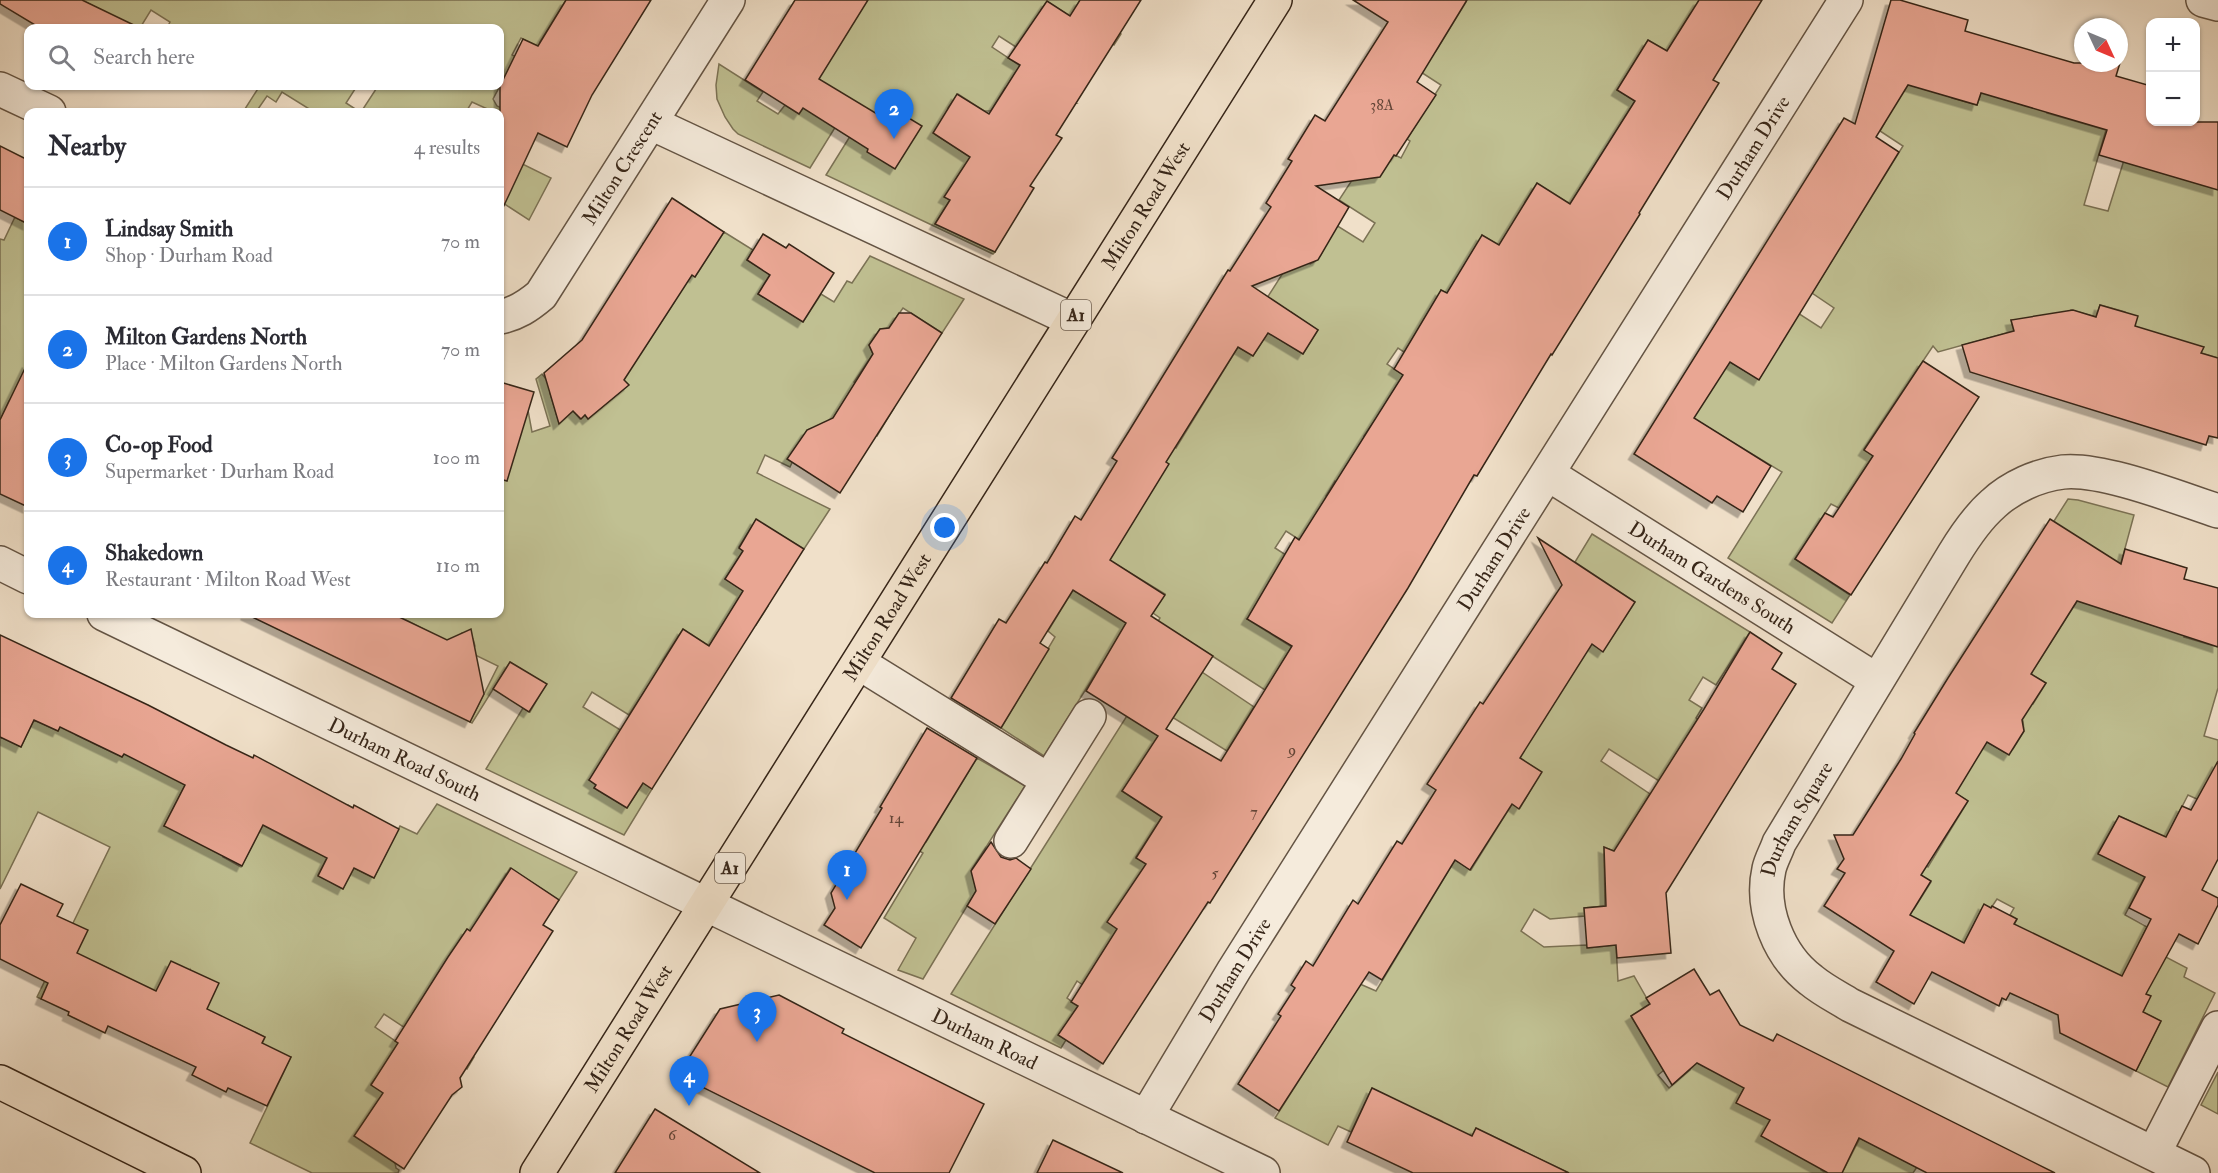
<!DOCTYPE html>
<html lang="en">
<head>
<meta charset="utf-8">
<style>
	:root { --surface:#fff; --page:#f2f2f3; --text:#2b2b33; --muted:#7c7c81; --line:#e1e1e2; --accent:#1a73e8 }
	body { margin:0; font-family:"IM FELL Double Pica",serif; background:var(--page); color:var(--text) }
	.controls { position:absolute; right:18px; top:18px; display:grid; overflow:hidden; border-radius:12px; box-shadow:0 2px 4px #0004 }
	.controls button { width:54px; height:54px; display:grid; place-items:center; padding:0; border:0; border-bottom:2px solid var(--line); background:var(--surface); color:var(--text); font:30px sans-serif }
	.compass { position:absolute; left:2074px; top:18px; width:54px; height:54px; border-radius:50%; background:var(--surface); box-shadow:0 2px 4px #0004; rotate:134deg }
	.you { position:absolute; left:945px; top:528px; width:21px; height:21px; margin:-15px; border:4px solid #fff; border-radius:50%; background:#1a73e8; box-shadow:0 0 0 9px #1a73e833 }
	.badge { display:grid; place-items:center; width:39px; height:39px; border-radius:50%; background:var(--accent); color:#fff; font-size:20px; font-weight:700 }
	.pin { position:absolute; translate:-50% -50px; filter:drop-shadow(0 2px 3px #0008) }
	.pin::after { content:''; position:absolute; top:32px; width:21px; height:18px; background:inherit; clip-path:polygon(0 0,100% 0,50% 100%) }
	.list { margin:0; padding:0; list-style:none }
	h2 { display:flex; justify-content:space-between; align-items:center; height:78px; margin:0; padding:0 24px; font-size:26px }
	h2 small { font-size:20px; font-weight:400; color:var(--muted) }
	.list li { display:grid; grid-template-columns:39px 1fr auto; gap:18px; align-items:center; box-sizing:border-box; height:108px; padding:0 24px; border-top:2px solid var(--line) }
	.list b { display:block; font-size:22px; white-space:nowrap }
	.list p { margin:0; font-size:20px; white-space:nowrap; color:var(--muted) }
	.list em { font-size:20px; font-style:normal; color:var(--muted) }
	.icon { flex:none; width:33px; height:33px; fill:none; stroke:currentColor; stroke-width:2; stroke-linecap:round; stroke-linejoin:round }
	.map { position:relative; flex:none; width:2218px; height:1173px; overflow:hidden }
	.search { position:absolute; background:var(--surface); box-shadow:0 2px 4px #0004; left:24px; top:24px; width:480px; height:66px; display:flex; align-items:center; gap:15px; box-sizing:border-box; padding:0 21px; border-radius:12px; color:var(--muted); font-size:22px }
	.panel { position:absolute; background:var(--surface); box-shadow:0 2px 4px #0004; left:24px; top:108px; width:480px; height:510px; border-radius:12px }
	.map>svg:first-child { display:block }
</style>
</head>
<body>
<div class="map">
<svg width="2218" height="1173" viewBox="0 0 2218 1173">
	<defs>
		<filter id="shadow"><feDropShadow dx="-5.5" dy="5.5" stdDeviation="0" flood-color="#0004"/></filter>
	</defs>
	<rect width="100%" height="100%" fill="#f0e0c9"/>
	<filter id="stains"><feTurbulence type="fractalNoise" baseFrequency=".00333" numOctaves="4"/><feColorMatrix values="0 0 0 0 .2 0 0 0 0 .09 0 0 0 0 .02 0 0 0 .5 -.17"/></filter>
	<radialGradient id="worn" r=".72"><stop offset=".6" stop-color="#630" stop-opacity="0"/><stop offset="1" stop-color="#630" stop-opacity=".3"/></radialGradient>
	<g fill="#c0c092" stroke="#7b7255" stroke-width="1.5" fill-rule="evenodd">
		<path d="M82,0H566L540,42L547,51L521,38L512,55L538,67L508,84L500,86L493,99L497,106L521,117L518,124L500,115V112H494L472,102L466,112H361L378,86H500V28H167L170,22L151,10L140,28H97L106,12Z"/>
		<path d="M867,0H1080L1077,6L1121,34L1114,45L1047,1L1041,10L1030,56L999,36L992,47L1076,103L1025,100L1005,88L991,111H984L958,94L948,108L951,111L936,135L975,160L961,171L945,197L950,200L935,224L995,252L993,254L826,175L867,109L852,100L810,168L738,134L733,129L725,117L717,99L716,85L719,64L763,92L757,101L778,114L785,105L799,114L815,91L812,89L826,66L774,34L778,27L802,42Z"/>
		<path d="M1463,0H1708L1690,14L1667,51L1648,40L1617,90L1635,101L1570,204L1537,183L1525,202L1518,257L1482,235L1479,314L1441,290L1427,367L1398,348L1387,364L1445,403L1375,420L1364,436L1360,495L1335,481L1326,496L1370,522L1320,553L1286,531L1275,548L1332,585L1247,619L1292,647L1265,690L1178,634L1202,672L1254,707L1227,751L1138,696L1142,690L1101,665L1044,756L1001,728L1055,637L1048,631L1073,590L1149,637L1160,618L1153,613L1165,594L1109,560L1168,464L1150,452L1159,438L1176,448L1238,347L1253,356L1268,332L1303,354L1318,330L1291,312L1260,309L1295,254L1310,264C1331,255 1323,233 1320,215L1363,242L1375,223L1339,200L1375,145L1401,158L1410,141L1407,139L1441,85L1410,65L1436,51L1466,2Z"/>
		<path d="M1897,68L1956,85L1952,98L1977,105L1981,93L2055,84L2047,113L2106,130L2084,205L2108,211L2125,157L2218,182V358L2201,353L2203,348L2159,366L2125,312L2100,305L2096,317L2071,310L2067,324L2011,320L2014,331L1938,352L1933,346L1864,449L1873,456L1839,508L1831,504L1795,559L1850,595L1832,623L1728,558L1782,472L1668,403L1730,362L1759,379L1798,313L1821,328L1834,308L1812,293L1903,146L1880,131C1894,108 1897,94 1897,68Z"/>
		<path d="M258,86H357L346,103L360,112H314L282,92L276,102L267,96L256,112H243L259,87Z"/>
		<path d="M500,153L551,178L529,220L500,201Z"/>
		<path d="M15,217L28,224V410L9,401L0,420V239L4,240Z"/>
		<path d="M724,232L753,250L747,260L760,268L776,242L786,248L758,294L803,322L821,294L834,302L847,281L852,283L870,256L964,299L942,333L903,308L889,328L880,329L869,345L873,354L854,382L894,408L877,436L838,411L823,434L812,428L807,430L790,467L765,455L757,473L830,509L804,549L756,520L739,547L743,551L725,579L768,606L756,625L737,612L717,633L709,646L683,629L663,660L672,666L648,686L629,715L592,692L583,707L669,760L589,780L596,785L594,788L627,808L643,783L652,789L624,835L486,769L523,708L530,712L546,684L510,662L472,723L470,722L498,666L471,653L475,646L473,639L462,633L424,700L433,634L406,620L402,628L353,632L362,614H500V447L515,452L527,405L532,432L550,426L536,379L542,374L554,389L550,393L559,423L573,411L580,419L585,415L588,419L628,385L604,356L602,320L645,347L675,301L649,285L643,244L695,277Z"/>
		<path d="M2068,499L2078,500L2134,515L2108,611L2174,632L2191,615L2184,637L2218,647V688L2204,736L2218,740V761L2210,805L2188,795L2166,838L2119,816L2098,853L2145,876L2125,915L2147,927L2139,943L2187,968L2184,977L2215,993L2168,1087L2136,1071L2161,1021L2143,1012L2150,996L2013,927L2017,919L2010,915L2014,908L1997,899L1991,908L1984,905L1964,943L1935,969L1900,901L1914,909L1931,882L1918,873L1923,864L1928,867L1968,801L1936,781L1987,742L2004,752L2013,749L2024,731L2023,721L1991,701L2033,704L2046,683L2031,674L2091,579L2054,521Z"/>
		<path d="M1592,534L1750,632L1716,685L1703,677L1689,700L1702,708L1696,718L1698,720L1659,781L1609,749L1601,761L1650,794L1615,852L1604,847L1605,906L1584,908L1585,916L1550,919L1534,909L1521,931L1544,947L1587,945L1588,948L1616,945L1618,981L1634,976L1650,1004L1631,1016L1651,1050L1697,1043L1744,1088L1737,1102L1834,1144L1821,1170L1826,1173H1569L1476,1128L1461,1158L1442,1121L1426,1114L1424,1119L1388,1096L1372,1088L1351,1132L1338,1126L1328,1145L1275,1118L1360,984L1376,991L1455,860L1471,870L1512,804L1520,808L1541,772L1520,758L1574,633L1603,651L1635,602L1575,562ZM1680,1057L1690,1070L1669,1088L1658,1075Z"/>
		<path d="M73,699L76,735L122,757L148,706L185,785L164,826L246,815L223,857L241,867L263,825L310,850L326,819L337,824L348,805L353,808L318,875L343,889L354,868L374,878L400,826L417,834L437,804L577,872L559,900L510,868L481,914L528,969L467,929L449,957L425,1025L474,1057L467,1069L384,1014L375,1027L401,1045L371,1084L391,1098L395,1163L396,1168L399,1170L398,1173H312L250,1143L291,1057L257,1055L265,1037L238,1024L198,1026L190,970L153,1047L144,1042L112,970L97,963L53,974L41,999L37,997L110,847L38,812L0,889V737L21,747L34,720L58,731Z"/>
		<path d="M1130,711L1166,733L1122,791L1162,817L1136,857L1154,868L1131,938L1096,994L1077,981L1067,998L1078,1006L1059,1035L1066,1040L1061,1048L951,994Z"/>
		<path d="M977,758L1025,786L972,869L984,878L923,979L898,970L916,938L884,918L923,853L895,836L900,828L926,842Z"/>
		<path d="M2218,1072V1114L2201,1105Z"/>
		<path d="M1860,1138L1917,1167L1913,1173H1842Z"/>
	</g>
	<g fill="#e9a693" stroke="#362518" stroke-width="1.5" filter="url(#shadow)">
		<path d="M0,0H82L140,28H40L0,4Z"/>
		<path d="M566,0H651L592,95L567,147L538,133L500,214V86L523,39L538,46Z"/>
		<path d="M795,0H868L819,79L887,120L894,109L922,126L895,169L867,152L868,149L803,108L799,114L745,80Z"/>
		<path d="M1080,0H1141L1056,135L1062,138L1030,186L1034,188L995,252L935,224L950,200L944,197L970,157L933,133L957,94L989,114L1020,65L1008,58L1047,1L1070,16Z"/>
		<path d="M1353,0H1467L1417,82L1436,95L1396,156L1394,155L1380,177L1316,186L1349,207L1318,260L1252,286L1318,330L1303,354L1268,333L1253,356L1238,347L1166,462L1169,464L1110,560L1165,595L1151,616L1213,656L1166,729L1221,761L1292,646L1247,619L1295,537L1299,540L1403,375L1394,369L1441,290L1447,293L1482,235L1499,245L1537,183L1570,204L1635,101L1617,90L1648,40L1667,51L1699,0H1762L1713,80L1719,83L1639,213L1640,214L1552,355L1551,354L1477,476L1474,475L1408,588L1210,903L1208,902L1103,1064L1058,1035L1078,1006L1071,1002L1117,929L1107,922L1146,864L1136,858L1162,817L1122,791L1158,736L1086,691L1126,623L1073,590L1040,643L1049,649L1001,728L951,698L999,619L1006,623L1045,562L1047,563L1075,516L1081,520L1117,461L1112,458L1129,431L1228,270L1230,271L1271,207L1266,203L1292,161L1288,159L1315,115L1325,121L1388,22Z"/>
		<path d="M1891,0H1900L1968,20L1965,31L2074,63H2120L2116,76L2151,86V122H2218V190L2099,155L2107,130L1981,93L1977,105L1908,85L1876,137L1899,152L1759,380L1730,362L1694,418L1771,466L1743,512L1717,496L1712,503L1634,454L1844,118L1855,124Z"/>
		<path d="M0,146L28,160V224L0,210Z"/>
		<path d="M672,198L724,232L695,277L692,275L624,380L629,385L588,419L585,415L581,419L573,411L559,424L544,373L582,340Z"/>
		<path d="M763,234L786,248L789,244L834,273L803,322L758,294L770,275L747,260Z"/>
		<path d="M2100,305L2138,316L2135,326L2204,347L2201,353L2218,358V438L2209,436L2206,445L1970,372L1962,345L2014,331L2011,320L2073,310L2096,317Z"/>
		<path d="M899,313H911L942,333L840,493L787,459L807,430L833,418L873,354L869,345L880,329L889,328Z"/>
		<path d="M1923,361L1979,397L1851,595L1795,559L1825,513L1833,517L1873,456L1864,450Z"/>
		<path d="M28,362V507L0,494V420Z"/>
		<path d="M500,382L534,392L507,481L500,479Z"/>
		<path d="M756,519L804,549L652,789L643,783L627,808L594,788L596,785L589,780L683,629L709,646L743,591L725,579L743,551L739,548Z"/>
		<path d="M2050,519L2121,564L2125,549L2187,568L2184,579L2218,588V647L2077,601L2031,674L2046,683L2022,720L2024,731L2009,755L1987,742L1956,793L1968,801L1921,875L1931,881L1910,915L1964,943L1984,904L1991,908L1992,906L2017,919L2014,924L2122,976L2151,919L2129,908L2145,877L2098,854L2119,816L2166,837L2182,806L2191,810L2218,761V859L2202,890L2218,898V905L2198,944L2179,934L2146,994L2151,996L2143,1012L2161,1021L2136,1071L2060,1033L2058,1015L2010,993L2006,1000L2002,998L1999,1006L1932,972L1914,1004L1876,982L1894,951L1824,906L1845,873L1837,869L1844,859L1834,835H1853L1901,759L1915,734L1914,733L1948,678Z"/>
		<path d="M1538,538L1635,602L1603,652L1592,644L1520,758L1542,772L1519,809L1512,804L1470,870L1455,860L1382,980L1369,972L1279,1111L1238,1084L1281,1016L1278,1014L1295,988L1291,985L1306,961L1313,966L1353,900L1358,904L1397,841L1402,844L1436,790L1427,784L1480,702L1483,704L1562,585Z"/>
		<path d="M246,614H393L447,640L471,629L484,694L470,722Z"/>
		<path d="M1750,632L1782,653L1772,669L1796,684L1666,893L1671,953L1617,958L1616,945L1587,948L1584,908L1606,906L1604,847L1614,851L1704,709Z"/>
		<path d="M0,635L148,705L226,745L253,758L254,755L353,808L354,805L399,829L374,878L354,868L343,889L318,876L327,858L263,825L242,866L164,826L185,785L124,754L122,757L60,727L58,731L34,720L21,747L0,737Z"/>
		<path d="M510,662L547,684L529,712L493,689Z"/>
		<path d="M927,728L977,758L861,948L824,925L835,908L831,893L882,808L880,807Z"/>
		<path d="M991,842L1001,857L1010,860L1016,858L1031,869L995,924L967,906L976,891L971,871Z"/>
		<path d="M511,868L559,900L543,925L553,931L460,1078L462,1087L452,1095L404,1169L354,1136L383,1093L371,1085L398,1043L395,1041L448,957L467,929L470,931Z"/>
		<path d="M21,884L63,904L57,916L88,930L77,953L156,991L171,961L219,983L207,1009L265,1037L262,1043L291,1057L267,1106L228,1088L226,1092L192,1075L196,1067L108,1026L105,1033L68,1015L69,1012L41,999L48,983L0,959V925Z"/>
		<path d="M1694,969L1710,995L1719,990L1740,1025L1773,1041L1777,1034L2055,1173H1927L1859,1138L1842,1173H1828L1761,1136L1770,1120L1736,1103L1744,1088L1697,1063L1672,1085L1631,1016L1650,1004L1646,998Z"/>
		<path d="M779,995L844,1029L842,1033L984,1104L949,1173H875L678,1075L720,1009Z"/>
		<path d="M1372,1088L1472,1136L1476,1128L1569,1173H1413L1347,1142Z"/>
		<path d="M655,1109L760,1173H615Z"/>
		<path d="M1053,1140L1123,1173H1037Z"/>
	</g>
	<g fill="none" stroke-linecap="round" stroke-linejoin="round">
		<defs>
			<g id="minor">
				<path d="M2203,0L2218,4"/>
				<path d="M0,89L49,112"/>
				<path d="M651,123L1073,320"/>
				<path id="s1" d="M500,317C516,314 528,306 541,295L728,0"/>
				<path id="s2" d="M1548,474L1876,680"/>
				<path d="M0,563L28,577"/>
				<path id="s3" d="M104,614L1263,1173"/>
				<path d="M859,663L1048,780"/>
				<path d="M1011,841L1089,716"/>
				<path id="s4" d="M1146,1117L1234,970L1846,0"/>
				<path d="M2154,1153L2218,1028"/>
				<path id="s5" d="M2193,1173L1850,1005C1837,997 1823,990 1811,980C1779,956 1760,909 1769,869C1771,860 1776,852 1779,843L1954,554C1965,536 1977,518 1993,504C2011,487 2038,475 2063,472C2103,468 2178,498 2218,511"/>
			</g>
			<g id="major">
				<path d="M0,1082L184,1173"/>
				<path id="s6" d="M537,1173L1275,0"/>
			</g>
		</defs>
		<use href="#minor" stroke="#645444" stroke-width="36"/>
		<use href="#major" stroke="#362518" stroke-width="36"/>
		<use href="#minor" stroke="#f5ebdc" stroke-width="33"/>
		<use href="#major" stroke="#f0e0c9" stroke-width="33"/>
	</g>
	<g text-anchor="middle" stroke-width="4.5" stroke-linejoin="round" paint-order="stroke">
		<g font-size="16" fill="#634537">
			<text x="1382" y="110">38A</text>
			<text x="1292" y="755">9</text>
			<text x="1254" y="817">7</text>
			<text x="896" y="823">14</text>
			<text x="1215" y="878">5</text>
			<text x="672" y="1140">6</text>
		</g>
		<g fill="#f5ebdc" stroke="#6f6053" stroke-width="1.5">
			<rect x="1061" y="300" width="30" height="30" rx="4.5"/>
			<rect x="715" y="853" width="30" height="30" rx="4.5"/>
		</g>
		<g font-size="18" font-weight="bold" fill="#362518">
			<text x="1076" y="321">A1</text>
			<text x="730" y="874">A1</text>
		</g>
		<g font-size="20" fill="#362518" stroke="#f5ebdc">
			<text dy="7" stroke="none"><textPath href="#s4" startOffset="1144">Durham Drive</textPath></text>
			<text dy="7" stroke="none"><textPath href="#s1" startOffset="198">Milton Crescent</textPath></text>
			<text dy="7" stroke="none"><textPath href="#s6" startOffset="1143">Milton Road West</textPath></text>
			<text dy="7" stroke="none"><textPath href="#s4" startOffset="658">Durham Drive</textPath></text>
			<text dy="7" stroke="none"><textPath href="#s2" startOffset="194">Durham Gardens South</textPath></text>
			<text dy="7" stroke="none"><textPath href="#s6" startOffset="657">Milton Road West</textPath></text>
			<text dy="7" stroke="none"><textPath href="#s3" startOffset="334">Durham Road South</textPath></text>
			<text dy="7" stroke="none"><textPath href="#s5" startOffset="610">Durham Square</textPath></text>
			<text dy="7" stroke="none"><textPath href="#s4" startOffset="172">Durham Drive</textPath></text>
			<text dy="7" stroke="none"><textPath href="#s6" startOffset="171">Milton Road West</textPath></text>
			<text dy="7" stroke="none"><textPath href="#s3" startOffset="978">Durham Road</textPath></text>
		</g>
	</g>
	<rect width="100%" height="100%" filter="url(#stains)"/>
	<rect width="100%" height="100%" fill="url(#worn)"/>
</svg>
<div class="controls">
<button>+</button>
<button>−</button>
</div>
<svg class="compass" viewBox="-18 -18 36 36"><path d="M0-13l5 13h-10z" fill="#e53935"/><path d="M0 13l5-13h-10z" fill="#7c7c81"/></svg>
<div class="you"></div>
<div class="pin badge" style="left:847px;top:900px">1</div>
<div class="pin badge" style="left:894px;top:139px">2</div>
<div class="pin badge" style="left:757px;top:1042px">3</div>
<div class="pin badge" style="left:689px;top:1106px">4</div>
<div class="search"><svg class="icon" aria-label="search" viewBox="0 0 24 24"><circle cx="10" cy="10" r="6"/><path d="M15 15l6 6"/></svg>Search here</div>
<section class="panel">
<h2>Nearby<small>4 results</small></h2>
<ul class="list">
<li><span class="badge">1</span><div><b>Lindsay Smith</b><p>Shop · Durham Road</p></div><em>70 m</em></li>
<li><span class="badge">2</span><div><b>Milton Gardens North</b><p>Place · Milton Gardens North</p></div><em>70 m</em></li>
<li><span class="badge">3</span><div><b>Co-op Food</b><p>Supermarket · Durham Road</p></div><em>100 m</em></li>
<li><span class="badge">4</span><div><b>Shakedown</b><p>Restaurant · Milton Road West</p></div><em>110 m</em></li>
</ul>
</section>
</div>
</body>
</html>
